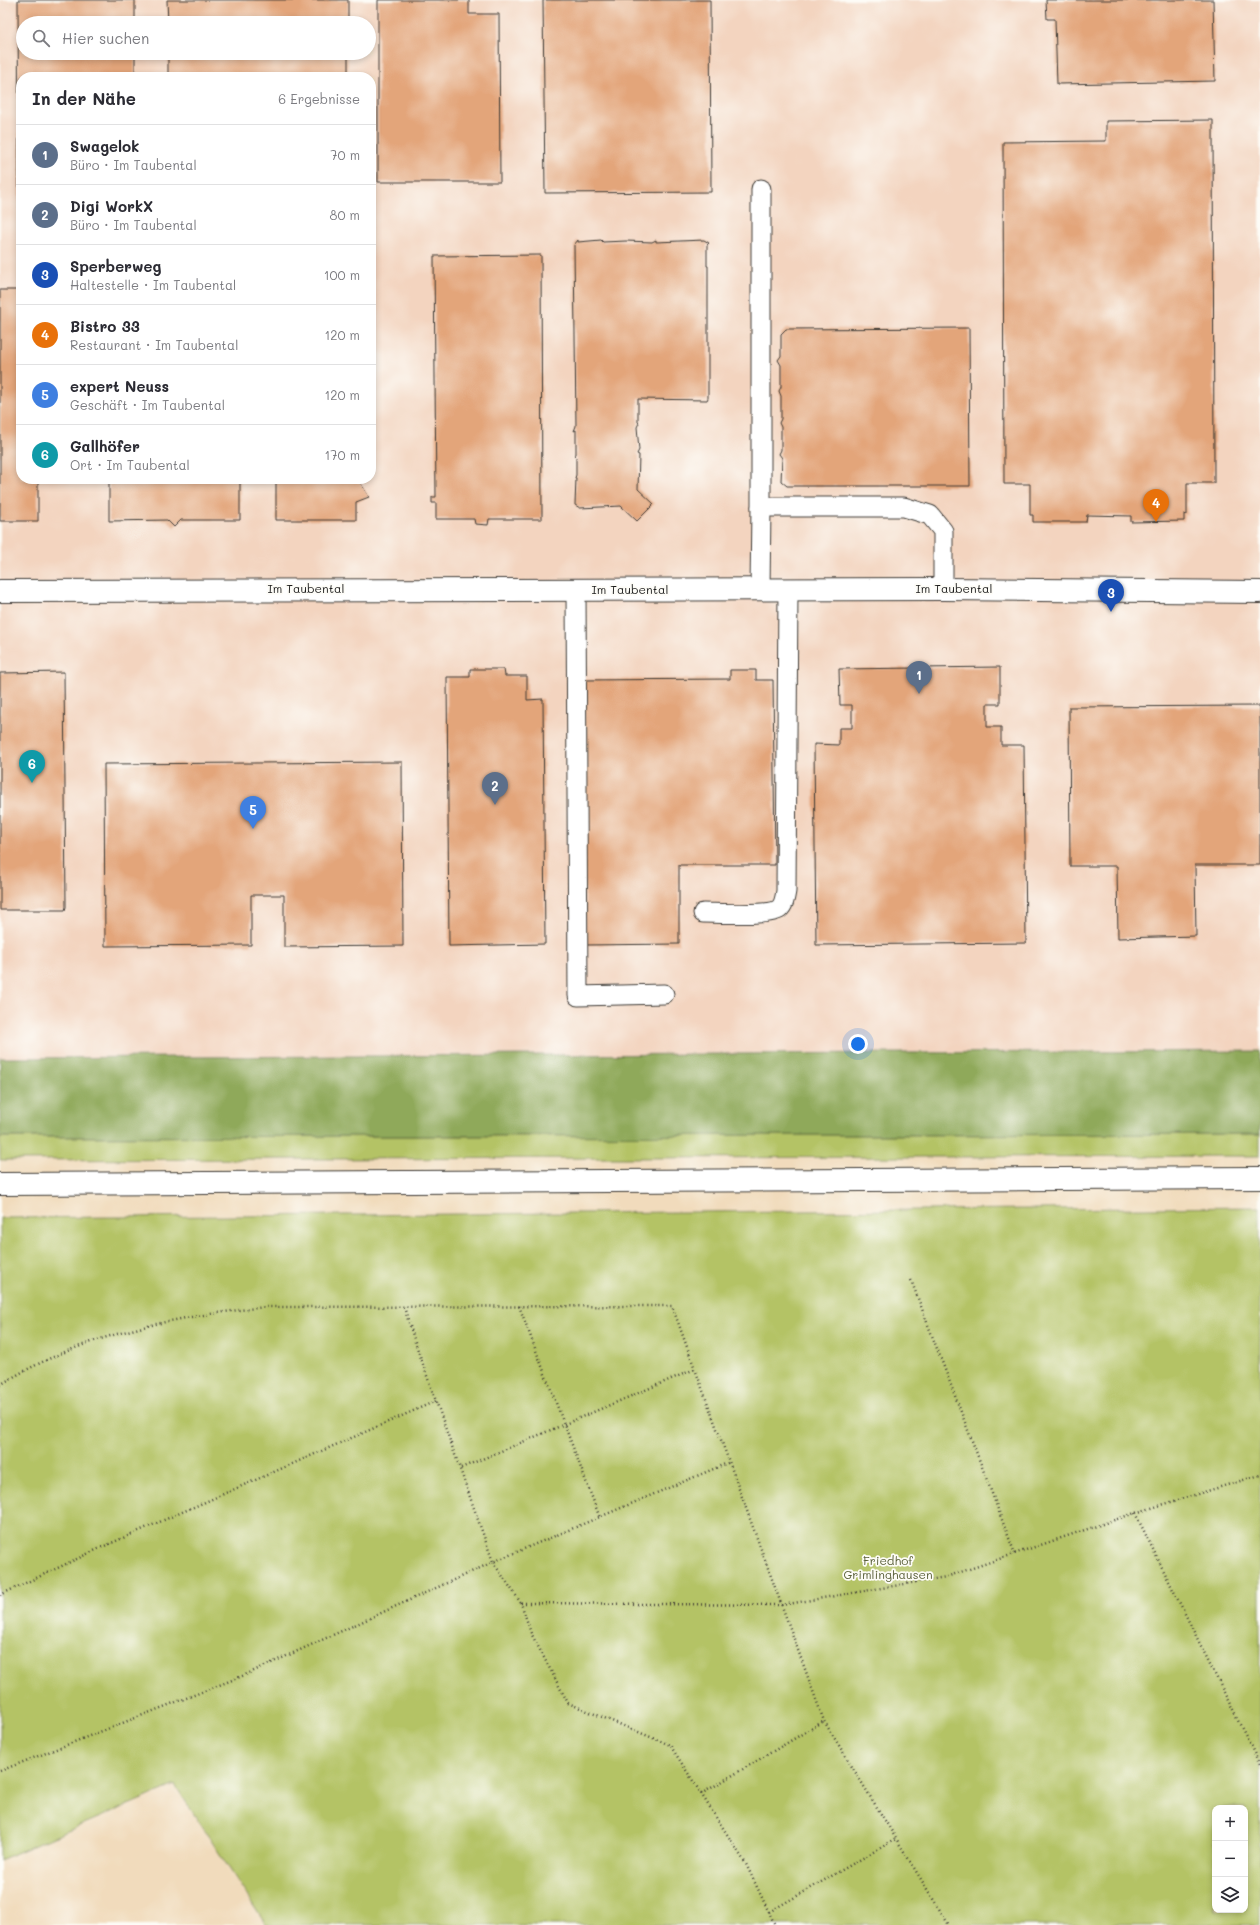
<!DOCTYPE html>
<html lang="de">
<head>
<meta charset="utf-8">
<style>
	:root { --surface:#fff; --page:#f7f7f7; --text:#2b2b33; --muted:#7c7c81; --line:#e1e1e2; --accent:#d93025 }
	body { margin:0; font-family:Mali,sans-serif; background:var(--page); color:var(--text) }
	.controls { position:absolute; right:12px; bottom:12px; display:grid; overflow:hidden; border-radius:8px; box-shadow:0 2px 6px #0003 }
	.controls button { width:36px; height:36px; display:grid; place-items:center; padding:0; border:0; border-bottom:1px solid var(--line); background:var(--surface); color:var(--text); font:20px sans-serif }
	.you { position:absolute; left:858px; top:1044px; width:14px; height:14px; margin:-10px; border:3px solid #fff; border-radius:50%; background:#1a73e8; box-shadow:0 0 0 6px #1a73e833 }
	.badge { display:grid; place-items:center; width:26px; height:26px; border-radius:50%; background:var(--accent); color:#fff; font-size:13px; font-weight:700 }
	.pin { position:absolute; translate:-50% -33px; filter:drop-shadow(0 1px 2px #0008) }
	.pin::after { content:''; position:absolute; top:21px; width:14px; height:12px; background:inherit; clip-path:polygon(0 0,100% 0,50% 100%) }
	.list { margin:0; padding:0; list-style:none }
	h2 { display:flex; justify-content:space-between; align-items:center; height:52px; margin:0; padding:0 16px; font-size:17px }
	h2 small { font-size:13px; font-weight:400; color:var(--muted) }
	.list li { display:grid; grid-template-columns:26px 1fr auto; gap:12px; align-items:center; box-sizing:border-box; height:60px; padding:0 16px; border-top:1px solid var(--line) }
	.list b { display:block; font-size:15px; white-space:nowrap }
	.list p { margin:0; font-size:13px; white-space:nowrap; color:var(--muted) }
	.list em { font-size:13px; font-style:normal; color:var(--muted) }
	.icon { flex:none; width:22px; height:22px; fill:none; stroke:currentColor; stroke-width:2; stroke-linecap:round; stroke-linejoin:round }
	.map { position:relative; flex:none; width:1260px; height:1925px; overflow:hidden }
	.search { position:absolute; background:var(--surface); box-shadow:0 2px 6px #0003; left:16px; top:16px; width:360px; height:44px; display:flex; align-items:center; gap:10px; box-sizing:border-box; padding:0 14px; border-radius:22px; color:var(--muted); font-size:15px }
	.panel { position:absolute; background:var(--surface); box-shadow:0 2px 6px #0003; left:16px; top:72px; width:360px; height:412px; border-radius:16px }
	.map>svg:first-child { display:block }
</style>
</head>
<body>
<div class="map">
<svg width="1260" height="1925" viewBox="0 0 1260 1925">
	<rect width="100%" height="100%" fill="#fdfcf7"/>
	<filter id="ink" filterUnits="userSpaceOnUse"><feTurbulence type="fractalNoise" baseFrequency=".025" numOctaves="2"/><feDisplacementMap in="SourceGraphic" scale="8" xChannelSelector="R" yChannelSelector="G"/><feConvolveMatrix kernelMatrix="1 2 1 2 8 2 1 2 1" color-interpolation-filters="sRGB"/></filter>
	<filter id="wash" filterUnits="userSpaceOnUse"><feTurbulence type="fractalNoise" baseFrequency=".012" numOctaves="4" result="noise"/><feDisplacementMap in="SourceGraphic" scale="16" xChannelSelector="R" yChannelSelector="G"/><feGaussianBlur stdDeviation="0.9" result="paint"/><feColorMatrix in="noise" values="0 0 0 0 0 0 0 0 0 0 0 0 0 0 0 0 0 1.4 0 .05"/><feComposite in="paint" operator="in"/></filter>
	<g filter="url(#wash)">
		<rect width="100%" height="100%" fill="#f1dbbc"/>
		<path fill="#f3d4bf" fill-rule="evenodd" d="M0,0H1260V1051L0,1058ZM23,23H369V53H23ZM21,77H371V479H21Z"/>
		<g fill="#b4c365" stroke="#687040" fill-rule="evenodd">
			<path d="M1260,1134V1156L0,1160V1137Z"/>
			<path d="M1260,1207V1925H266L175,1785L0,1860V1218ZM1215,1808H1245V1910H1215Z"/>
		</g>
		<path fill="#8fa95a" stroke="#56623b" d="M1260,1051V1134L0,1137V1058Z"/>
		<g id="blocks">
			<g fill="#e3a57a">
				<path d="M18,0H135V23H23V53H135V77H21V213H19Z"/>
				<path d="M167,0H348V23H168Z"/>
				<path d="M378,0H469V14H499L500,182H378Z"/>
				<path d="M543,0H710L711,192L545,193Z"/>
				<path d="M1046,0H1213L1215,81L1057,84L1055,19H1047Z"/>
				<rect x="168" y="53" width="180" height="24"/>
				<path d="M1213,120L1214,483H1187V515L1184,514V521L1131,522V516L1087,515L1086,522H1033V515H1030V484H1004L1003,142L1106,141V121Z"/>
				<path d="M578,240V242L601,240L603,242L626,241L652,242L656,240V242L704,240L709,243L707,245V266H708V398L707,400L638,399V422L639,423L637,427L639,450L637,454L639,455L638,489L654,504L637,521L621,506L580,508L575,505L576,478H575L576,475V457L574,455L576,454V430L574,431L576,426L574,245Z"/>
				<path d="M541,255L542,519H489L488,525L475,524L474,519H436V503H432V497H436L434,256Z"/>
				<path d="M0,290H21V479H38V521H0Z"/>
				<path d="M969,328L970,486H787L781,481L782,458L779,454L781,450V427L779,423L781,419V396L779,391L781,387V365L778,360L781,356V334L786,329Z"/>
				<path d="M109,479H240V520H181L174,527L167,520L109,521Z"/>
				<path d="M276,479H358L369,497L356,502V520H276Z"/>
				<path d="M1000,667V704H987V727H1001V745H1024L1026,943L816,945L814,744L839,745V728H852V705H840L839,669Z"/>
				<path d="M470,669H504L505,676H527V700L543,699L545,944L449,946L447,677H470Z"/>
				<path d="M730,670H756V680H773L775,865H679V944L585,945L584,680L730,679Z"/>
				<path d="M64,672L66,907L65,910H0V673Z"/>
				<path d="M1260,706V865H1195L1196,936L1118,938L1117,866H1070L1069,707Z"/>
				<path d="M402,762L403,946L284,947V895H251V945L105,946L104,764Z"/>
			</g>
		</g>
	</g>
	<g filter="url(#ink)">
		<use href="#blocks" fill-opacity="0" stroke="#3c3934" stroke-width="1"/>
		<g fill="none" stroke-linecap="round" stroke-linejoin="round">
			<defs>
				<g id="lane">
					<path d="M761,507V189"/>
					<path d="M760,589L761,507H904L930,515L943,531V589"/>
					<path d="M576,590L578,996L664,994"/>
					<path d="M703,913C717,913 770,916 779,909C784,905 785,897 786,891L788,589"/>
				</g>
				<path id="street" d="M0,591L943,589L1260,592"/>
				<path id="primary" d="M0,1184L1260,1178"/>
			</defs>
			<use href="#lane" stroke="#3c3934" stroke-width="21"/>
			<use href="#street" stroke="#3c3934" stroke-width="24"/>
			<use href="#primary" stroke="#3c3934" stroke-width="24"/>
			<g stroke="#3c3934" stroke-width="2.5" stroke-dasharray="1 3" stroke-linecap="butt">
				<path d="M911,1280L1015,1554"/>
				<path d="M519,1306L600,1518"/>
				<path d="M404,1307L415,1342L493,1562L730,1462"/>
				<path d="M0,1385C80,1335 175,1316 267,1307L672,1306L824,1721L949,1925"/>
				<path d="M461,1468L695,1369"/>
				<path d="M1135,1513L1260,1765"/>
				<path d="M0,1595L100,1548L436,1401"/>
				<path d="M521,1603L782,1605L946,1577L1135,1513L1260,1475"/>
				<path d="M0,1771L245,1675L493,1562L521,1603L531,1633L568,1703L670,1745L746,1864L775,1925"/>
				<path d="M701,1794L824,1721"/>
				<path d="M769,1912L896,1839"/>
			</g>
			<use href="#lane" stroke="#fff" stroke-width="19"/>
			<use href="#street" stroke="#fff" stroke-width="22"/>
			<use href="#primary" stroke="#fff" stroke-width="22"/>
		</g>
	</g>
	<g text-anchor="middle" stroke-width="3.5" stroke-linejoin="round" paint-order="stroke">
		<g font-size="12" fill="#1c1c1c" stroke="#fdfcf7">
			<text x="306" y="593">Im Taubental</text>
			<text x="954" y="593">Im Taubental</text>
			<text x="630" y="594">Im Taubental</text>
		</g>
		<g font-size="12" fill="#595f39" stroke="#fdfcf7">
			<text x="888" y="1565">Friedhof<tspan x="888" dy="14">Grimlinghausen</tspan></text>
		</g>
	</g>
</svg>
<div class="controls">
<button>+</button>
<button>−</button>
<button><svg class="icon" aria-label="layers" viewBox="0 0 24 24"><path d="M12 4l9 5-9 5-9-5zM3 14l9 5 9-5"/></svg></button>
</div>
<div class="you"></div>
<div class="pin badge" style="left:919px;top:694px;background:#5c6f8a">1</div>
<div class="pin badge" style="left:495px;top:805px;background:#5c6f8a">2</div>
<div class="pin badge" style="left:1111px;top:612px;background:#1a4fb4">3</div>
<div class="pin badge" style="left:1156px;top:522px;background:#e8710a">4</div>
<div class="pin badge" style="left:253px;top:829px;background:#3f7fe0">5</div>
<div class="pin badge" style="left:32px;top:783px;background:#0f9aa8">6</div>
<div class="search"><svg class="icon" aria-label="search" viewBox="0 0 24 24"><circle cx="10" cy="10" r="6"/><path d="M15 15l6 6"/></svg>Hier suchen</div>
<section class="panel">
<h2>In der Nähe<small>6 Ergebnisse</small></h2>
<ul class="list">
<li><span class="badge" style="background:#5c6f8a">1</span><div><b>Swagelok</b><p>Büro · Im Taubental</p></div><em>70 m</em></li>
<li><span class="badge" style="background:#5c6f8a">2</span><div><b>Digi WorkX</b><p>Büro · Im Taubental</p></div><em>80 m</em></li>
<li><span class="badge" style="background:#1a4fb4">3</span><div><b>Sperberweg</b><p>Haltestelle · Im Taubental</p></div><em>100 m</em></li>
<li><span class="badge" style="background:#e8710a">4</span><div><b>Bistro 33</b><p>Restaurant · Im Taubental</p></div><em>120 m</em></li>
<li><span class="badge" style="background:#3f7fe0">5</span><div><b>expert Neuss</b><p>Geschäft · Im Taubental</p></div><em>120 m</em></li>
<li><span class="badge" style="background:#0f9aa8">6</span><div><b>Gallhöfer</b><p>Ort · Im Taubental</p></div><em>170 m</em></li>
</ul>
</section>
</div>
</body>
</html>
